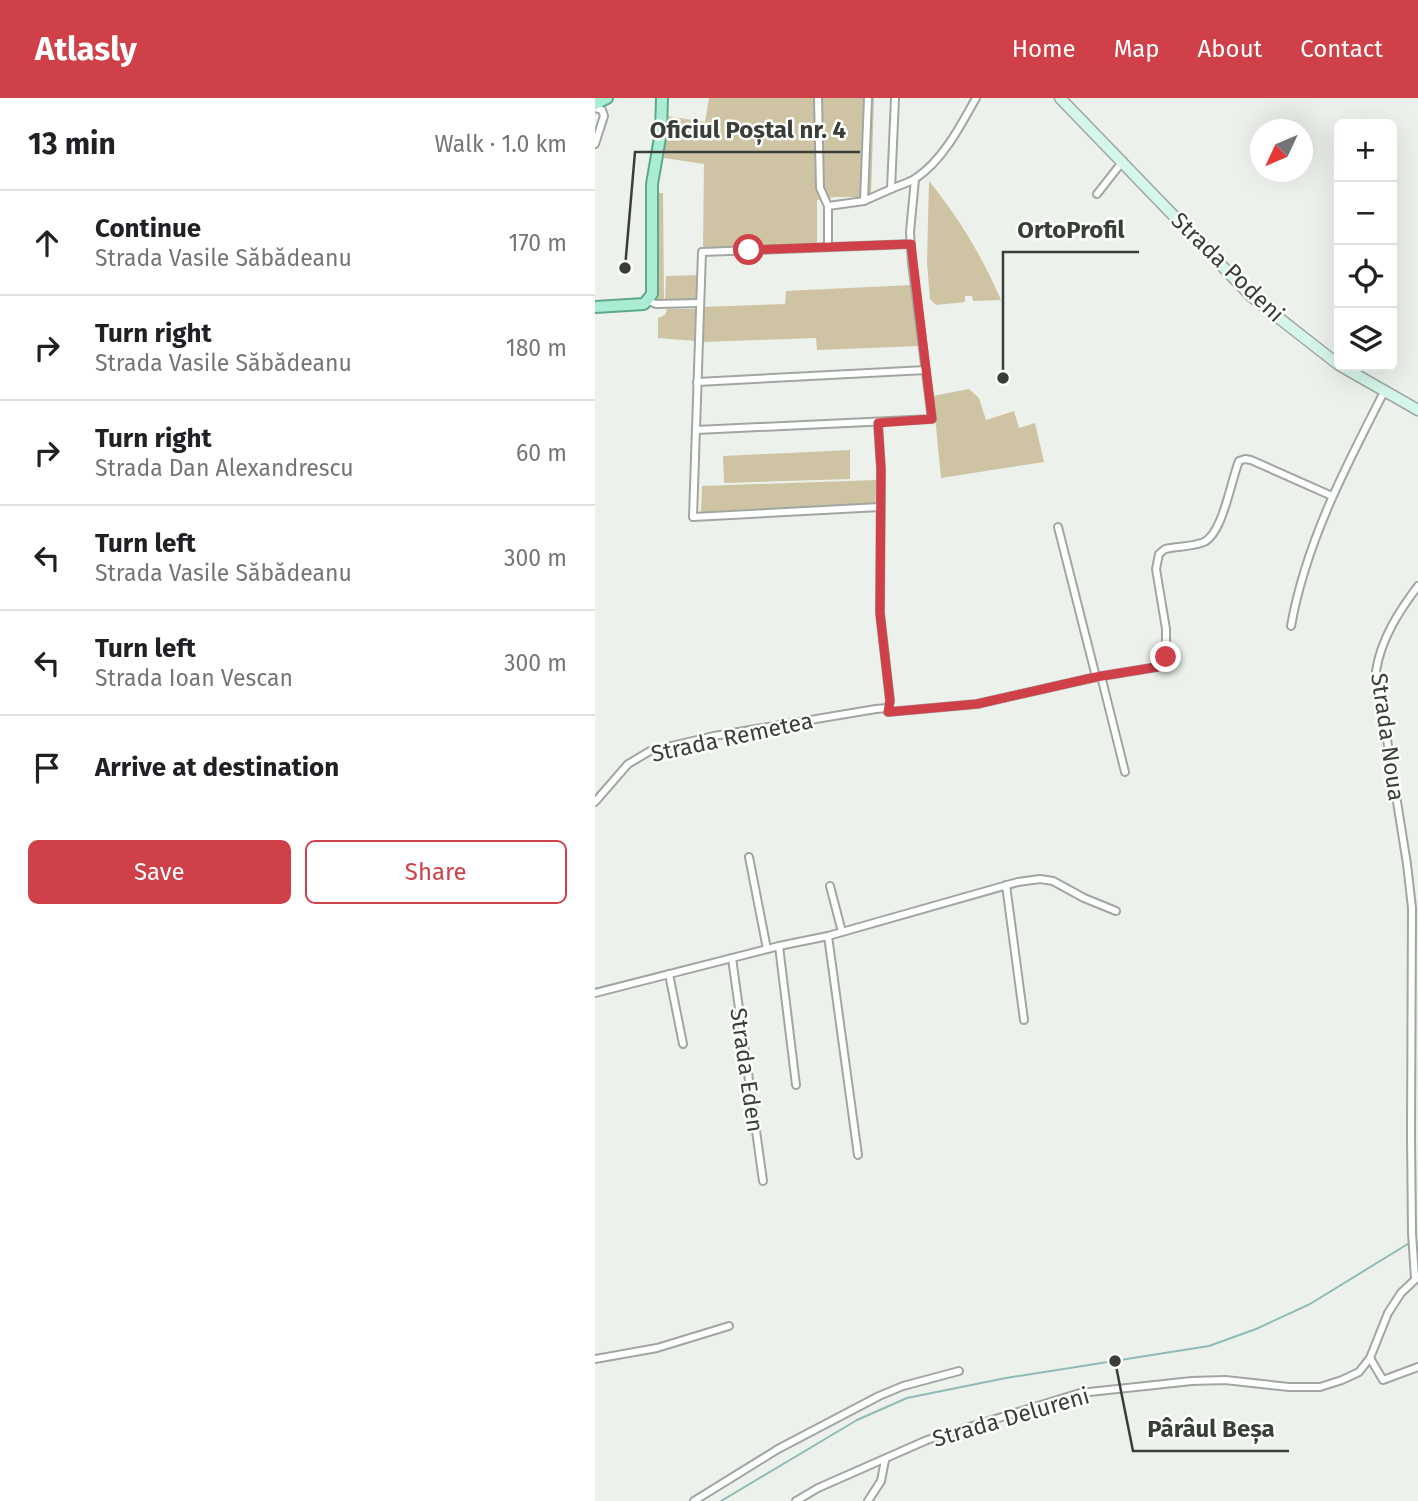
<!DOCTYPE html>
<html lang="en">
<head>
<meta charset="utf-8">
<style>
	:root { --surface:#fff; --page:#f6f6f6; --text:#202124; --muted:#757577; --line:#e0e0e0; --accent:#d04049 }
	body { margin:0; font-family:"Fira Sans",sans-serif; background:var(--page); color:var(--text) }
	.controls { position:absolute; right:21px; top:21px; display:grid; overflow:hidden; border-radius:10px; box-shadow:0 7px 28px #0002 }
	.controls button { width:63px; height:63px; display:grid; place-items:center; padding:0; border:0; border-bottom:2px solid var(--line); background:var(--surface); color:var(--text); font:35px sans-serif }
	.compass { position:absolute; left:655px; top:21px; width:63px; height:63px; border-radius:50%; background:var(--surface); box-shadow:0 7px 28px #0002; rotate:226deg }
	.stop { position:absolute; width:21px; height:21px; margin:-16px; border:5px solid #d04049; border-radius:50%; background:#fff }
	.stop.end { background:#d04049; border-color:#fff; box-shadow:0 2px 7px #0008 }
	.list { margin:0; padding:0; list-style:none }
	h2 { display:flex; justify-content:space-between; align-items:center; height:91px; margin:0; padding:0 28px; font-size:30px }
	h2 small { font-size:23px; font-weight:400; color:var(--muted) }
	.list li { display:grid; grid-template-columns:46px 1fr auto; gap:21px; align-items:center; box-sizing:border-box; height:105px; padding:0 28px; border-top:2px solid var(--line) }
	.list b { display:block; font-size:26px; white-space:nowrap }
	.list p { margin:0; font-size:23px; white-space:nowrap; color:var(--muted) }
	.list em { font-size:23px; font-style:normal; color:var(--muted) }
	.actions { display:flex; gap:14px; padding:21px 28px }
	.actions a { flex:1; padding:16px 0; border:2px solid var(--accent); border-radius:10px; text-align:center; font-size:24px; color:var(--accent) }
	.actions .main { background:var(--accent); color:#fff }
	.icon { flex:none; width:38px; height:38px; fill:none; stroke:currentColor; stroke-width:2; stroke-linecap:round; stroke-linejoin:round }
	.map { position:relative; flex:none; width:823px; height:1403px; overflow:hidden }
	header { display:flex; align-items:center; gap:42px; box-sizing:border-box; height:98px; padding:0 35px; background:var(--accent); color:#fff }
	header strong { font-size:33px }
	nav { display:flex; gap:38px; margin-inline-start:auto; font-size:24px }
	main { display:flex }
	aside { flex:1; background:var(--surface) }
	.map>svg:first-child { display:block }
</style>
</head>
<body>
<header>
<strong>Atlasly</strong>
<nav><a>Home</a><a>Map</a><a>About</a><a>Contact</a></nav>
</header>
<main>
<aside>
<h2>13 min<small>Walk · 1.0 km</small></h2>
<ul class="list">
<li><svg class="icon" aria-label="ahead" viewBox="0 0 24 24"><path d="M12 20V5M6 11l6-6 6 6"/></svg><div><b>Continue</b><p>Strada Vasile Săbădeanu</p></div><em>170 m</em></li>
<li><svg class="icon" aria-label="right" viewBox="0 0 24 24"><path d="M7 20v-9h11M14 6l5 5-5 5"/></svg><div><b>Turn right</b><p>Strada Vasile Săbădeanu</p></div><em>180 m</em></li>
<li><svg class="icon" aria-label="right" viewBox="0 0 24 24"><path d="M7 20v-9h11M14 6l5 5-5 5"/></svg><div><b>Turn right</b><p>Strada Dan Alexandrescu</p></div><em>60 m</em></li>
<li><svg class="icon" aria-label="left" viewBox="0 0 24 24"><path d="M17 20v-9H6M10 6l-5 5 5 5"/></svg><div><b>Turn left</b><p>Strada Vasile Săbădeanu</p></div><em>300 m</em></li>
<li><svg class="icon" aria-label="left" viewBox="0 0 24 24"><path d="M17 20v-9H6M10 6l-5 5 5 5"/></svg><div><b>Turn left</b><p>Strada Ioan Vescan</p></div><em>300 m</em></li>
<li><svg class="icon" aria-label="arrive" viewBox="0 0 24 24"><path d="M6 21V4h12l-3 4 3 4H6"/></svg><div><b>Arrive at destination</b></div></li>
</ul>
<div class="actions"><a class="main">Save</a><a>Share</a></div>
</aside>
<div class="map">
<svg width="823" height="1403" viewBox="0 0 823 1403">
	<rect width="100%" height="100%" fill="#ecf2eb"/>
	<g fill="#cec4a3">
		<path d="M114,0H279L276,99H240L222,102V148L108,152L109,66L69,60L72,18L110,24Z"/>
		<path d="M334,83C364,120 387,158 406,202L378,203L377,198H370V204L341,207L335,201L332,165Z"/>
		<path d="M61,95H68L69,201H62Z"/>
		<path d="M104,177L103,202H70L71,178Z"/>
		<path d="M316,187L325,248L222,252L221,240L108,244L107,209L190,206L191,193Z"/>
		<path d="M72,211H102L101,243L63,240V220L70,217Z"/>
		<path d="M374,291L384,300L391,322L419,313L424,330L440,325L449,364L346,380L338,298Z"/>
		<path d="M255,352V381L129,385L128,358Z"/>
		<path d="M282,382L280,405L106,414L107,388Z"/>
	</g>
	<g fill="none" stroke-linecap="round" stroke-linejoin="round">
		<path stroke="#8ebbb8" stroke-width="2" d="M126,1403L262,1322L312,1300L411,1280L614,1248L661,1231L715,1206L816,1144"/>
		<defs>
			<g id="street">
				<path d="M223,0L225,90L233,108L269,103L296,91"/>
				<path d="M300,0L296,91C304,87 314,85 321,80C348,62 366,27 381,0"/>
				<path d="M0,10L7,12L9,18L0,46"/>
				<path d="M502,96L528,63"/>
				<path d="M269,103L273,0"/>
				<path d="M233,108V149"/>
				<path d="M53,203L61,206L105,205"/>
				<path d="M102,284L331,272"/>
				<path d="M283,325L286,371L285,515L295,603L293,610"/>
				<path d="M101,332L337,321L317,165L315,134L320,81"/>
				<path d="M285,409L98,419L107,154L316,146"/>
				<path d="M463,429L501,579"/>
				<path d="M696,528C711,444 751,368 789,294"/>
				<path d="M506,578L530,674"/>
				<path d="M0,704L33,666L55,653L119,638L281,611L293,610V614L382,606L501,579L562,569L571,559V531L561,471L564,456L570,451C582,448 597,449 609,444C628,435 636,382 644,363L650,361L656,362L737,398"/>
				<path d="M154,759L172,851"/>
				<path d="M411,787L429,922"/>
				<path d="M235,788L247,834"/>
				<path d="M233,838L263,1057"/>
				<path d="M184,848L201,987"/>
				<path d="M137,860L168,1083"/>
				<path d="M74,876L88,946"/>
				<path d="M0,895L184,848L233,838L423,784L445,781L458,783L489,800L521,813"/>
				<path d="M820,1180L817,1135L816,1037L817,810L812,766L781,573C786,541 804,513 823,488"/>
				<path d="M775,1260L788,1282L823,1269"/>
				<path d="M0,1261L62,1250L134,1228"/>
				<path d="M99,1403L183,1351L284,1298L308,1288L364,1273"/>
				<path d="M201,1403L223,1390L332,1342L485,1295L597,1283L630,1282L694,1289H725L747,1282L764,1274L775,1260L793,1215L806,1195L823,1179"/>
				<path d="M273,1403L286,1383L290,1362"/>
			</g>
			<g id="secondary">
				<path d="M465,0L657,199L744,267"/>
				<path d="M746,268L823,312"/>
			</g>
			<g id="primary">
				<path d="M0,6L12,0"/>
				<path d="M0,209L49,206L57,196V86L66,34L67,0"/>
			</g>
		</defs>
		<use href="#street" stroke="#a0a7a0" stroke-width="10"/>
		<use href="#secondary" stroke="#a0a7a0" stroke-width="13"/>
		<use href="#primary" stroke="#5ea88c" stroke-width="14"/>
		<use href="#street" stroke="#fff" stroke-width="6"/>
		<use href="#secondary" stroke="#d5f6ea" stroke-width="10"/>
		<use href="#primary" stroke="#aaedd4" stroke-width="10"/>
	</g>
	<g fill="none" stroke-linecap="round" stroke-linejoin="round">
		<path stroke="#d04049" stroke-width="9" d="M154,152L316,146L337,321L283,325L286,371L285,515L295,603L293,614L382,606L501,579L562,569L571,559"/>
	</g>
	<g text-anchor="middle" stroke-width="5" stroke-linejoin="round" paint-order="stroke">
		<g font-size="23" fill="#3a3d3a" stroke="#fbfffa">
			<text transform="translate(633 169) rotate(44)" y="8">Strada Podeni</text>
			<text transform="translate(137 639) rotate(-12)" y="8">Strada Remetea</text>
			<text transform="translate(793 639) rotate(82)" y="8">Strada Noua</text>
			<text transform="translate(152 972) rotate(82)" y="8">Strada Eden</text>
			<text transform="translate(416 1319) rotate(-16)" y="8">Strada Delureni</text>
		</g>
	</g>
	<path fill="none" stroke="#3a3d3a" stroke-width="2.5" d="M30 170L40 54H265M408 280L408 154H544M520 1263L538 1353H694"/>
	<g fill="#3a3d3a" stroke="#fbfffa" stroke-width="2.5">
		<circle cx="30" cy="170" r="7"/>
		<circle cx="408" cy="280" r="7"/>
		<circle cx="520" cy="1263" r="7"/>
	</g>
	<g font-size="24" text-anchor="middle" font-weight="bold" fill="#3a3d3a" stroke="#fbfffa" stroke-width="5" stroke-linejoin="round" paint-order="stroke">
		<text x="153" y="40">Oficiul Poștal nr. 4</text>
		<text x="476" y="140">OrtoProfil</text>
		<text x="616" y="1339">Pârâul Beșa</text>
	</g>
</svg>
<div class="controls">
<button>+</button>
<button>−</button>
<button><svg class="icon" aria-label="locate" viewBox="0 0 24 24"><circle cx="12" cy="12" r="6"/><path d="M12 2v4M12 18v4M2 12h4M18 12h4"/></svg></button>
<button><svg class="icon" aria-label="layers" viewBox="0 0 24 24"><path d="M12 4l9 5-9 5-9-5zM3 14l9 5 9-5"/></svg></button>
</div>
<svg class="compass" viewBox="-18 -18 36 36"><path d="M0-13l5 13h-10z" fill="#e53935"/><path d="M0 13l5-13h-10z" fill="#757577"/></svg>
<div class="stop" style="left:154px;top:152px"></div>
<div class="stop end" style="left:571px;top:559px"></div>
</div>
</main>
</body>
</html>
